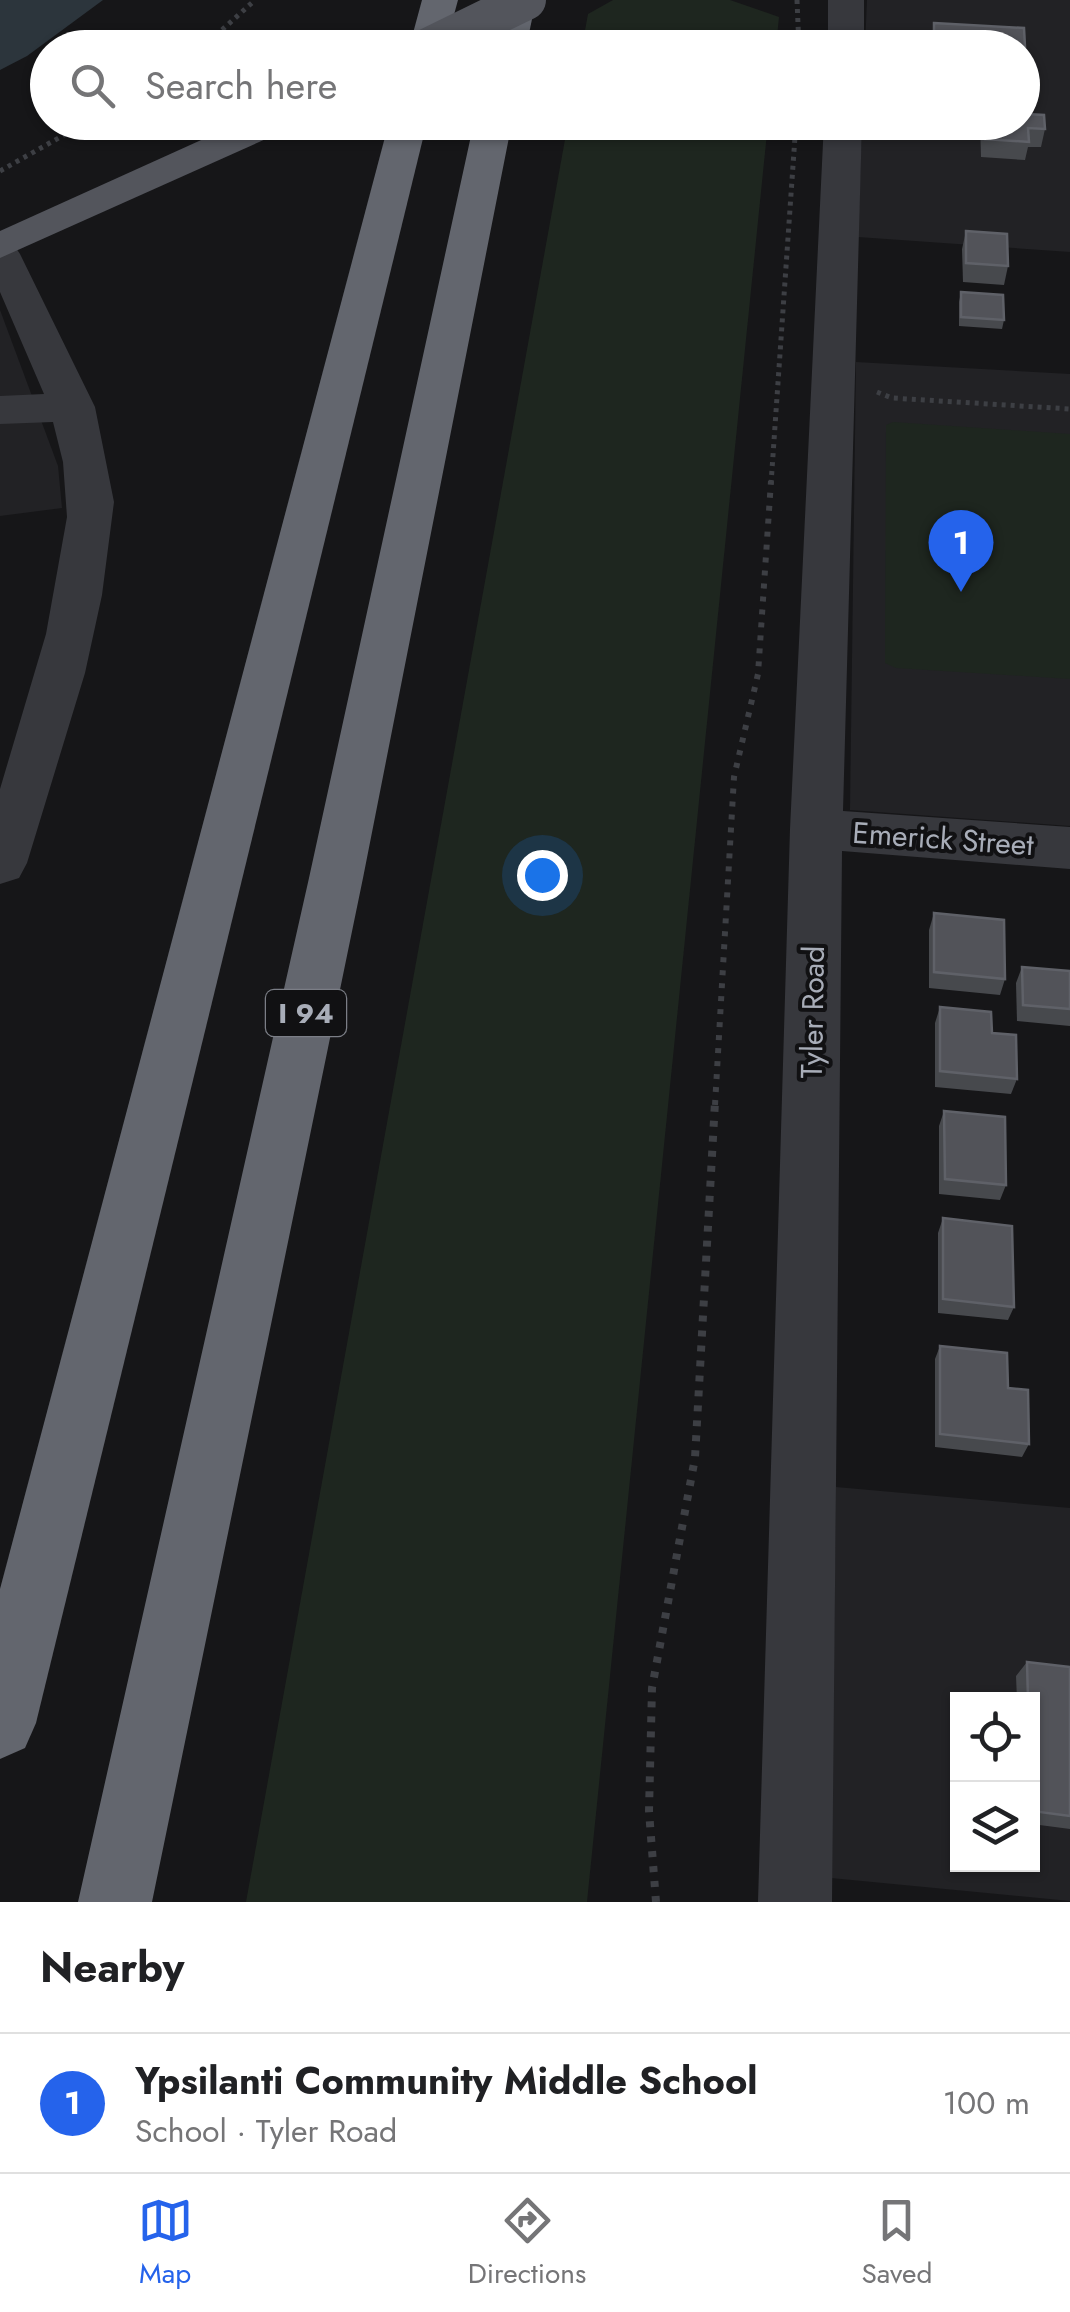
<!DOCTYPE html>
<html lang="en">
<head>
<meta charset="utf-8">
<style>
	:root { --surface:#fff; --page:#f2f2f2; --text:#202124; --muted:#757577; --line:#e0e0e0; --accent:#2563eb }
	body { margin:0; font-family:Jost,sans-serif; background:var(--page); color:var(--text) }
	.controls { position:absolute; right:30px; bottom:30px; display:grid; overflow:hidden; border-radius:0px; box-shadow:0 2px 8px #0004 }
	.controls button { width:90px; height:90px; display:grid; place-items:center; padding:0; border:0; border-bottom:2px solid var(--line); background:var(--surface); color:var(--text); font:50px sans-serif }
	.you { position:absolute; left:542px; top:875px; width:35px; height:35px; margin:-25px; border:8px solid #fff; border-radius:50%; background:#1a73e8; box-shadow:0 0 0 15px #1a73e833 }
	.badge { display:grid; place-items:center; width:65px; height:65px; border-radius:50%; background:var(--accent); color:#fff; font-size:32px; font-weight:700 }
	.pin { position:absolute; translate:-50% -82px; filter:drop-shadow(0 2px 5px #0008) }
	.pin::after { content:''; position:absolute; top:52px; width:35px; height:30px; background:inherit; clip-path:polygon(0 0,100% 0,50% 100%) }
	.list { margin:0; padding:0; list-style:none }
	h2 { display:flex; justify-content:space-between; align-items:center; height:130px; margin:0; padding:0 40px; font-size:42px }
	h2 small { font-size:32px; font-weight:400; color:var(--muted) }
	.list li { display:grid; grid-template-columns:65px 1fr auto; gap:30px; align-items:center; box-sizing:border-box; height:140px; padding:0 40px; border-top:2px solid var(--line) }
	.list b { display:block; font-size:38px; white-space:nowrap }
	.list p { margin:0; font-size:32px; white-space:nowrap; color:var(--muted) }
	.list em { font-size:32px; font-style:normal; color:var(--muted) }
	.icon { flex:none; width:55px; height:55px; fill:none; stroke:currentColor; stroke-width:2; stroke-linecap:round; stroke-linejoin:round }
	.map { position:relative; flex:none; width:1070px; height:1902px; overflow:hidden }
	.search { position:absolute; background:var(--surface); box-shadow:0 2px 8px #0004; left:30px; right:30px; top:30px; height:110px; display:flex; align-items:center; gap:25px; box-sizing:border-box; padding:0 35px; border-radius:55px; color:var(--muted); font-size:38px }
	.sheet { height:270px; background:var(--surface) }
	nav { display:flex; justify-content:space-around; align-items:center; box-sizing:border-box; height:140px; border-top:2px solid var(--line); background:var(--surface); font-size:28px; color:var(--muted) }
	nav a { display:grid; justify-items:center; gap:5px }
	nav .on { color:var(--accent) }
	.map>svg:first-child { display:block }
</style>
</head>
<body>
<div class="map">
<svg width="1070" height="1902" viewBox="0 0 1070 1902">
	<rect width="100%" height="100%" fill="#161618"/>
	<g fill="#222225" fill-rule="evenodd">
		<path d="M867,0H1070V252L858,237L862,123L1022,122V48L865,47Z"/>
		<path d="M0,310L58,466L62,508L0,516Z"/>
		<path d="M856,362L1070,374V826L850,810Z"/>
		<path d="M836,1487L1070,1508V1901L831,1878ZM958,1700H1032V1864H958Z"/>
	</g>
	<g fill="#1e261f">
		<path d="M613,0H730L779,17L776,47H582L588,14Z"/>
		<path d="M568,123H768L587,1902H246Z"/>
		<path d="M893,422L1070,434V679L896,668L885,663L886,425Z"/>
	</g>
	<path fill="#2c353c" d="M0,0H103L27,56L0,70Z"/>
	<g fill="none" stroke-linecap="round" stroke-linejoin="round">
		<g stroke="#3d3f44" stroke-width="5" stroke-dasharray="4 5" stroke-linecap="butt">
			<path d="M797,0L799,48"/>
			<path d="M202,48L255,0"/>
			<path d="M0,171L87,122"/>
			<path d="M877,392L892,398L1070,409"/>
			<path d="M771,484L796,122"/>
		</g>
		<path stroke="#3d3f44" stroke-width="6" stroke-dasharray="5 8" stroke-linecap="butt" d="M715,1105L734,777L758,674L771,481"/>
		<path stroke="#3d3f44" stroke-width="8" stroke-dasharray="6 9" stroke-linecap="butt" d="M656,1902L649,1811L652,1688L695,1458L715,1102"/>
		<g fill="#37383d" fill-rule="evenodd">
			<rect x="828" y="0" width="36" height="48"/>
			<path d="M824,122H862L843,811L1070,827V869L842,851L832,1902H758L790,829Z"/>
			<path d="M0,242L14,245L20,254L95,407L114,502L102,595L85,673L27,863L19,878L0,884V789L46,634L67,517L63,462L53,422L0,424V396L44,394L0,292Z"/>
		</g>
		<path fill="#53555c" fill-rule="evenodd" d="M241,122H292L286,130L0,258V231Z"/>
		<g fill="#63666e" fill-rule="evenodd">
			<path d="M422,0H458L445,48H409Z"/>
			<path d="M500,0H536L526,48H490Z"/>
			<path d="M389,122H427L36,1723L25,1748L0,1759V1589Z"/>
			<path d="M474,122H512L363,878L152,1902H78L309,878Z"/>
		</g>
		<path stroke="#53555c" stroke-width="40" d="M428,48L526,0"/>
	</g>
	<g fill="#47494d">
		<path d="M934,23L1025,47L1022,59V48H930Z"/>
		<path d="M1027,114L1045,129L1041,147H1028L1025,160L981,157L980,122H1022Z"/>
		<path d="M901,122H952L951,130L901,127Z"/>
		<path d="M966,231L1008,266L1004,285L963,282L962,249Z"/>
		<path d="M961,292L1004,320L1002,329L959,326V302Z"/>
		<path d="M934,913L1005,979L1000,995L929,988V930Z"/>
		<path d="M1022,967L1070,971V1026L1017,1021L1016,983Z"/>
		<path d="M940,1007L992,1033L1017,1079L1011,1094L935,1087V1023Z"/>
		<path d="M944,1111L1006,1185L1000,1200L939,1194V1126Z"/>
		<path d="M943,1218L1014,1307L1008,1320L938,1313V1233Z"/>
		<path d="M940,1346L1008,1388L1029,1444L1022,1457L935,1447V1359Z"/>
		<path d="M1027,1662L1070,1667V1829L1032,1824V1700H1017L1016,1676Z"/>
	</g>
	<g fill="#525359" stroke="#5f6168" stroke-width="2.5">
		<path d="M934,23L1024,28L1025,47L934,42Z"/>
		<path d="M1022,84H1025L1027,114L1044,115L1045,129L1028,128L1029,142L985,139L984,122H1022Z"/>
		<path d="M966,231L1007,234L1008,266L966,263Z"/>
		<path d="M961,292L1003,295L1004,320L961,317Z"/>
		<path d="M934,913L1004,920L1005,979L934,972Z"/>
		<path d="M1022,967L1070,971V1009L1023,1005Z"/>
		<path d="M940,1007L991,1012L992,1033L1016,1035L1017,1079L940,1071Z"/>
		<path d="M944,1111L1005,1117L1006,1185L945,1179Z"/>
		<path d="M943,1218L1012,1226L1014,1307L943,1299Z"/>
		<path d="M940,1346L1007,1353L1008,1388L1028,1390L1029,1444L940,1434Z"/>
		<path d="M1027,1662L1070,1667V1816L1032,1811V1700H1028Z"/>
	</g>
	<g text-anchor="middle" stroke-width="8" stroke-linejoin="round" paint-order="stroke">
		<rect fill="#111113" stroke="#7b7e86" stroke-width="2.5" x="266" y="990" width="80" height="46" rx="8"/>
		<g font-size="28" font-weight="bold" fill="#a8adb8">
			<text x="306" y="1023">I 94</text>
		</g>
		<g font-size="30" fill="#a8adb8" stroke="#111113">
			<text transform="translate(943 839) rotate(4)" y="10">Emerick Street</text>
			<text transform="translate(813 1012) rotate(-89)" y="10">Tyler Road</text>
		</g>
	</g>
</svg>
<div class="controls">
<button><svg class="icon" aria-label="locate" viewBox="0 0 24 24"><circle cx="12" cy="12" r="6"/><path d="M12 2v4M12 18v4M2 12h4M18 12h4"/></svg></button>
<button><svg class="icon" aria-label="layers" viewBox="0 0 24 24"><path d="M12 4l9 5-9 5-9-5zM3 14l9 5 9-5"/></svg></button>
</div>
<div class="you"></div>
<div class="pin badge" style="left:961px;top:592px">1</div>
<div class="search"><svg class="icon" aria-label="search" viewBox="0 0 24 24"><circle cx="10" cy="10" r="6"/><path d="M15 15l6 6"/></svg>Search here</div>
</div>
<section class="sheet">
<h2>Nearby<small></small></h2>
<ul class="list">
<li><span class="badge">1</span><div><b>Ypsilanti Community Middle School</b><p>School · Tyler Road</p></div><em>100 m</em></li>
</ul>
</section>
<nav>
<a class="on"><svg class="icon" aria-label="map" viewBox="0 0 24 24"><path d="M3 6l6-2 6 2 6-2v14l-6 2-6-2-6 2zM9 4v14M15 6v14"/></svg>Map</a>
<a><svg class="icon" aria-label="directions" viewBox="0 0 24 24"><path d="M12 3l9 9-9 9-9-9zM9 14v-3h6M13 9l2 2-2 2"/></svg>Directions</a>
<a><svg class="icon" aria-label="saved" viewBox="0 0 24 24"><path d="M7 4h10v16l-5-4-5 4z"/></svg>Saved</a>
</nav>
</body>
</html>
